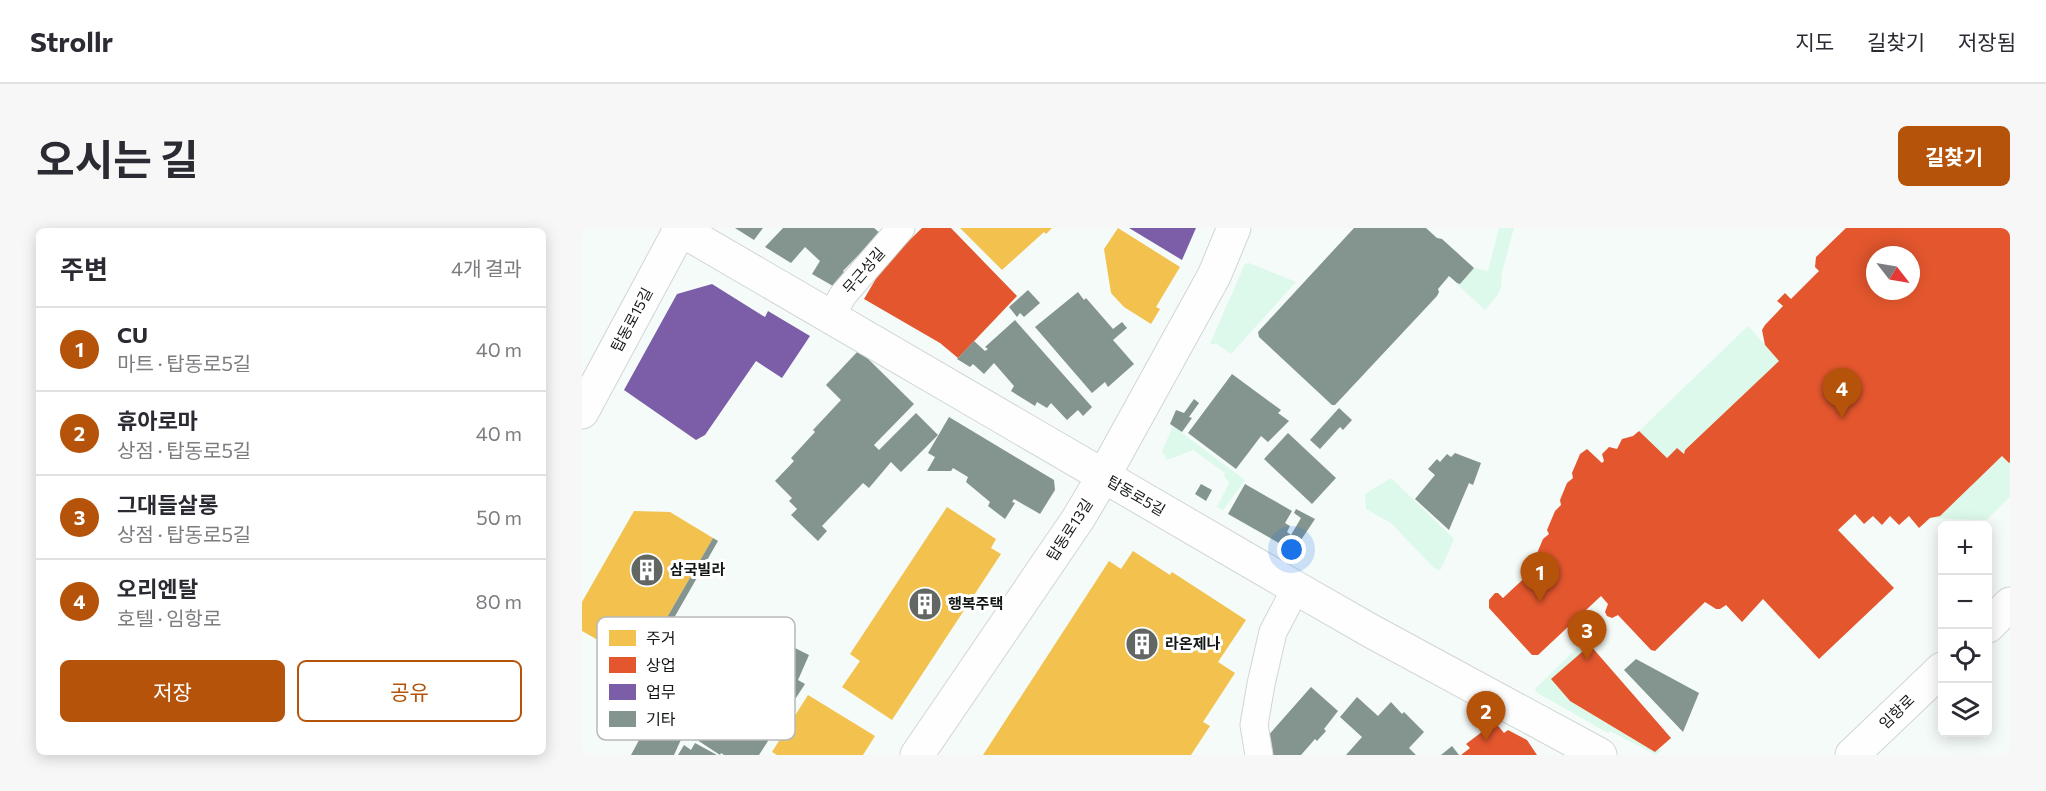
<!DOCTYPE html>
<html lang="ko">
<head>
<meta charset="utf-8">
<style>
	:root { --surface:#fff; --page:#f7f7f7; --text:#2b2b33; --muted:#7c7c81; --line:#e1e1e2; --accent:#b45309 }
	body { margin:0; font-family:Commissioner,"Noto Sans KR",sans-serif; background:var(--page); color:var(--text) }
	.controls { position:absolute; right:18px; bottom:18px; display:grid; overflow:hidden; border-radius:9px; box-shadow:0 3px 15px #0003 }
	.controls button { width:54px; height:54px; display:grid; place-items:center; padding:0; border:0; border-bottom:2px solid var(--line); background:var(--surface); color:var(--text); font:30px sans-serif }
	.compass { position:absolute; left:1284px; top:18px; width:54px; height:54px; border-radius:50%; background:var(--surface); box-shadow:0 3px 15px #0003; rotate:121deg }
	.you { position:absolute; left:710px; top:322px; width:21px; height:21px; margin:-15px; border:4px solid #fff; border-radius:50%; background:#1a73e8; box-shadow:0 0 0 9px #1a73e833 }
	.badge { display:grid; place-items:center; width:39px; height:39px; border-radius:50%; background:var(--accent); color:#fff; font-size:20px; font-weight:700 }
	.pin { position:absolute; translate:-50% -50px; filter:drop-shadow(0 2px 3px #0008) }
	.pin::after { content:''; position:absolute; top:32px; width:21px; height:18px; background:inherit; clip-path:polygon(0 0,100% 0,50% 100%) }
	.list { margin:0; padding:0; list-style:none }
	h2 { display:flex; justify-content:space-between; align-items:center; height:78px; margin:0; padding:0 24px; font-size:26px }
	h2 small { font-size:20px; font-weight:400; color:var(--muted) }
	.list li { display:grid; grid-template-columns:39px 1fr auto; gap:18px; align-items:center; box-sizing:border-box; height:84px; padding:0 24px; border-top:2px solid var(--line) }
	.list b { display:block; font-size:22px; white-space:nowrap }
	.list p { margin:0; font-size:20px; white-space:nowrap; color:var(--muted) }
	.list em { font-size:20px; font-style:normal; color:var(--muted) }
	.actions { display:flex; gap:12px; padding:18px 24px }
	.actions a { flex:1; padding:14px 0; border:2px solid var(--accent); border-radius:9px; text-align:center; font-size:21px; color:var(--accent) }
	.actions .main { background:var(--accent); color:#fff }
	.icon { flex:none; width:33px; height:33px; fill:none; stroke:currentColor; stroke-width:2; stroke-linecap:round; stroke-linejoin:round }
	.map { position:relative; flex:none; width:1428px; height:527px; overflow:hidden; border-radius:9px }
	header { display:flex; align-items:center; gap:36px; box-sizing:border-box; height:84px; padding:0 30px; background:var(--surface); border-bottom:2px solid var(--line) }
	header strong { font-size:28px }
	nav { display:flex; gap:33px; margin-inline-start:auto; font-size:21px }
	.intro { display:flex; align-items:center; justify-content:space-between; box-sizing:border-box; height:144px; padding:0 36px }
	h1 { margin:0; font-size:42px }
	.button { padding:15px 27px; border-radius:9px; background:var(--accent); color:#fff; font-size:21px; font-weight:700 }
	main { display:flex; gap:36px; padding:0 36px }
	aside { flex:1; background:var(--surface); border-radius:9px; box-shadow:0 3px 15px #0003 }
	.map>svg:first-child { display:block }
</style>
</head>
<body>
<header>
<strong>Strollr</strong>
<nav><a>지도</a><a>길찾기</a><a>저장됨</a></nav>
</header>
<div class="intro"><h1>오시는 길</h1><a class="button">길찾기</a></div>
<main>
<aside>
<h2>주변<small>4개 결과</small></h2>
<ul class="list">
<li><span class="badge">1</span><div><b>CU</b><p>마트 · 탑동로5길</p></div><em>40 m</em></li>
<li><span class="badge">2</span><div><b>휴아로마</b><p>상점 · 탑동로5길</p></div><em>40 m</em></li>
<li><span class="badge">3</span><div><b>그대들살롱</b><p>상점 · 탑동로5길</p></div><em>50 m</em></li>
<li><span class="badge">4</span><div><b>오리엔탈</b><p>호텔 · 임항로</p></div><em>80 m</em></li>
</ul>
<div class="actions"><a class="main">저장</a><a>공유</a></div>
</aside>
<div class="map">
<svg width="1428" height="527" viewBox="0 0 1428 527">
	<rect width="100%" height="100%" fill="#f5fbf8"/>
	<g fill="#dcf9ec">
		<path d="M917,0H932L920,44L919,59L916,66L903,82L875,56L879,55L892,40L906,43Z"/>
		<path d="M667,35L714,54L649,126L635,116H628L661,40L663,36Z"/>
		<path d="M1166,98L1197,133L1103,222L1102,226L1095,220L1085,230L1057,203Z"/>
		<path d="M591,198L663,252L641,282L635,279L647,255L642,247L643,245L611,222L585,232L580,223Z"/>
		<path d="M1420,228L1426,235L1428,234V269L1404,292L1350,290L1358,288Z"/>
		<path d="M809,250L872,311L859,341L856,342L851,339L809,295L784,281L783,266Z"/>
		<path d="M1003,412L1009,414L1008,417L969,451L988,473L1073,524L1077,521L1079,523L1074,527L1028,503L1026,505L954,464L953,461Z"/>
	</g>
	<g fill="#f2c14e">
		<path d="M378,0H470L464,6L462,4L420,42Z"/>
		<path d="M536,0L598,39L574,79L578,81L569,96L542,79L529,65L522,21Z"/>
		<path d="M365,279L414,311L409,320L419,326L310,492L260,459L278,433L268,426Z"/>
		<path d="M52,283L88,284L131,310L58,436L0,403V374Z"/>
		<path d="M551,323L588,347L590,344L664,392L636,434L653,445L621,494L628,498L609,527H401L527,333L539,341Z"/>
		<path d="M226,467L293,508L281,527H195L190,524Z"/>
	</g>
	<g fill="#e4572e" fill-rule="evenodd">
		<path d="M340,0H369L435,68L376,130L358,115L282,71L302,37Z"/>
		<path d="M1264,0H1428V234L1427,235L1420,228L1358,288L1348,290L1337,300L1327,288L1317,297L1308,288L1300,297L1291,288L1282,296L1273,286L1256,302L1312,360L1237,431L1181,371L1160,394L1144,377L1138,381H1134L1123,374L1073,423L1069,422L1036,387L1030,390L1025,388L1023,384L1026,376L1019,368L956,427H950L907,380V372L913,365H916L921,370L952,341L951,337L953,330L961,311L967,306L965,302L973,283L979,277L978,272L985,255L991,250L990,245L998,226L1005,221L1020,235L1022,233L1020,226L1027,219L1035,221L1040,211L1051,208L1057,203L1085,230L1095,220L1102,226L1103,222L1197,133L1183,117L1180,102L1183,97L1201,78L1195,73L1203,65L1209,71L1237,43L1233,39L1234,29ZM1293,27H1329V63H1293Z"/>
		<path d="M1008,417L1089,510L1073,524L988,473L969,451Z"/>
		<path d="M913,494L922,505L926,502L945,512L955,527H879L888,520L884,516Z"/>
	</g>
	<g fill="#7b5ea7">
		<path d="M547,0H614L600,32Z"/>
		<path d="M130,56L183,89L186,83L228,108L200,150L174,133L123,207L114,212L42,162L95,66Z"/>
	</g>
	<g fill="#84948e">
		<path d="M153,0H181L172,12Z"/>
		<path d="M201,0H292L298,5L261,43L264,46L251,58L230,46L238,33L223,19L209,35L183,19Z"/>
		<path d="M772,0H844L855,10L860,11L892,40L878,56L875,55L867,48L856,61L857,64L855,68L753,177H750L677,109L676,104Z"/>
		<path d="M446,62L458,75L442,89L438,85L435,89L427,79Z"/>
		<path d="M496,64L502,72L504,70L531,101L540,94L545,100L531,112L552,136L526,159L523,154L510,165L453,99Z"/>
		<path d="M433,92L510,179L501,188L496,182L485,192L469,175L465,180L455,174L453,178L429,163L432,158L412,135L402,146L391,136L388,139L375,131L392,113L403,123L406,121L403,119Z"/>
		<path d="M277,122L332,176L292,217L297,222L334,185L356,207L319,244L309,234L287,260L281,255L240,298L245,303L236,313L209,287L215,281L207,273L210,270L193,253L212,233L209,230L233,204L231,202L259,172L244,157Z"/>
		<path d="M650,146L699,182L696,185L707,193L686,214L679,208L654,241L606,205Z"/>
		<path d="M612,171L617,175L607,189L610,190L600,204L588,196L594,182L602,185Z"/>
		<path d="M757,180L770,192L761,202L758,199L738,221L728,212Z"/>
		<path d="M367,189L472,252L473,262L458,286L432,271L430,274L433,275L423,291L406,278L408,274L384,254L386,249L371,240L369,243H345L353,229L346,225Z"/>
		<path d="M706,205L754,250L730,276L682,231Z"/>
		<path d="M873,225L899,235L891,257L887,255L867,302L833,271L853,247L846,241L855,231L858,234L865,226L869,229Z"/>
		<path d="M619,256L630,262L624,273L613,266Z"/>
		<path d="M663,256L710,283L703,295L708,298L705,304L709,307L719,290L712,285L714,281L733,291L719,312L718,327L646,286Z"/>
		<path d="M131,310L136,313L64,439L58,436Z"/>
		<path d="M164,403L186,416L184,419L204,432L196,444L200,446L213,420L227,427L216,452L223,456L177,527H142L139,525L138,527L97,500L145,421L152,425L164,407L162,406Z"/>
		<path d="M1054,431L1117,465L1101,504L1042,442Z"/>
		<path d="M729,459L756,483L742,501L744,503L735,513L733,511L719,527H687L685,509Z"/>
		<path d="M775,469L796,488L809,474L820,486L822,484L842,504L827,520L834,527H764L780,509L758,489Z"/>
		<path d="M71,486L102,505L92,527H49Z"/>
		<path d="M113,515L135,527H96L102,517L109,522Z"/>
		<path d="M870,518L877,527H859Z"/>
	</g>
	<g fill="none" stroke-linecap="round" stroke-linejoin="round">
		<defs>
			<g id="lane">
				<path d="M249,88L261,67L319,0"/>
				<path d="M677,527L672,497L679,456L691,404L714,360"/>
			</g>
			<g id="street">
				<path d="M96,0L714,360L789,403L1018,527"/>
				<path d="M0,184L99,0"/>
				<path d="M335,527L496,291L521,249L632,48L652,0"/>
			</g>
			<g id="secondary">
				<path d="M1406,398L1428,376"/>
				<path d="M1270,527L1360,441"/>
			</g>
		</defs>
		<use href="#lane" stroke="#d1d6d4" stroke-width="29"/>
		<use href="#street" stroke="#d1d6d4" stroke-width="35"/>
		<use href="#secondary" stroke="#d1d6d4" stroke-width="35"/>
		<use href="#lane" stroke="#fefefe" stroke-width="27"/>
		<use href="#street" stroke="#fefefe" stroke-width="33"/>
		<use href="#secondary" stroke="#fefefe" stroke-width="33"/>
	</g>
	<defs>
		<symbol id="building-disc" viewBox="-11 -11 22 22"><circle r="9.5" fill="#626764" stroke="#fff"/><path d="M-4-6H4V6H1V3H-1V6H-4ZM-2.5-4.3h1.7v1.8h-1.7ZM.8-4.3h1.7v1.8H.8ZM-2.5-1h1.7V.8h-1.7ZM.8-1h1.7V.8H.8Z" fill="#fff"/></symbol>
	</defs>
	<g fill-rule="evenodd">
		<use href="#building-disc" x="46" y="323" width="38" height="38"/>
		<use href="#building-disc" x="324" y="357" width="38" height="38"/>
		<use href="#building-disc" x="541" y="397" width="38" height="38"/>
	</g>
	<g text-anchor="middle" stroke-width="6" stroke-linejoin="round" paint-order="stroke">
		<g font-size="15" fill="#131715" stroke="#fff">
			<text transform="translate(282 43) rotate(-49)" y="5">무근성길</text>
			<text transform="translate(50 92) rotate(-62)" y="5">탑동로15길</text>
			<text transform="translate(554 268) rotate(30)" y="5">탑동로5길</text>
			<text transform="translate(488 302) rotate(-57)" y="5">탑동로13길</text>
			<text transform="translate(1315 484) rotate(-44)" y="5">임항로</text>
		</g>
		<g font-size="15" font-weight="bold" fill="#131715" stroke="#fff" text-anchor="start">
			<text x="88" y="347">삼국빌라</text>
			<text x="366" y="381">행복주택</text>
			<text x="583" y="421">라온제나</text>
		</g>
	</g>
	<rect x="15" y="389" width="198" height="123" rx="9" fill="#fff" stroke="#b8b9b9" stroke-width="1.5"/>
	<rect x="27" y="402" width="27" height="16" fill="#f2c14e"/>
	<rect x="27" y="429" width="27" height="16" fill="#e4572e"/>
	<rect x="27" y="456" width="27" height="16" fill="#7b5ea7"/>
	<rect x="27" y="483" width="27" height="16" fill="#84948e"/>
	<g font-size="16" fill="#131715">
		<text x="64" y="416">주거</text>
		<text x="64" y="443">상업</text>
		<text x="64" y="470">업무</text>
		<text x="64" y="497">기타</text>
	</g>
</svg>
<div class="controls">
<button>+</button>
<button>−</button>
<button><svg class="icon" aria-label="locate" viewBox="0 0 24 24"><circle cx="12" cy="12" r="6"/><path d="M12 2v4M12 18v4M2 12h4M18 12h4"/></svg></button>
<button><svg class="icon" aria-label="layers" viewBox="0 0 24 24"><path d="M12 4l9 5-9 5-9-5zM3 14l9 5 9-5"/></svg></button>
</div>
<svg class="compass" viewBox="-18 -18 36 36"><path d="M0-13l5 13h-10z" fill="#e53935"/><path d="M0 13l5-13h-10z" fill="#7c7c81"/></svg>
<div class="you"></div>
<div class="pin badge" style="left:958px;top:374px">1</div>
<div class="pin badge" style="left:904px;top:513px">2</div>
<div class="pin badge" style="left:1005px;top:432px">3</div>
<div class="pin badge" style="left:1260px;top:190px">4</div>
</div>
</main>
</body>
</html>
